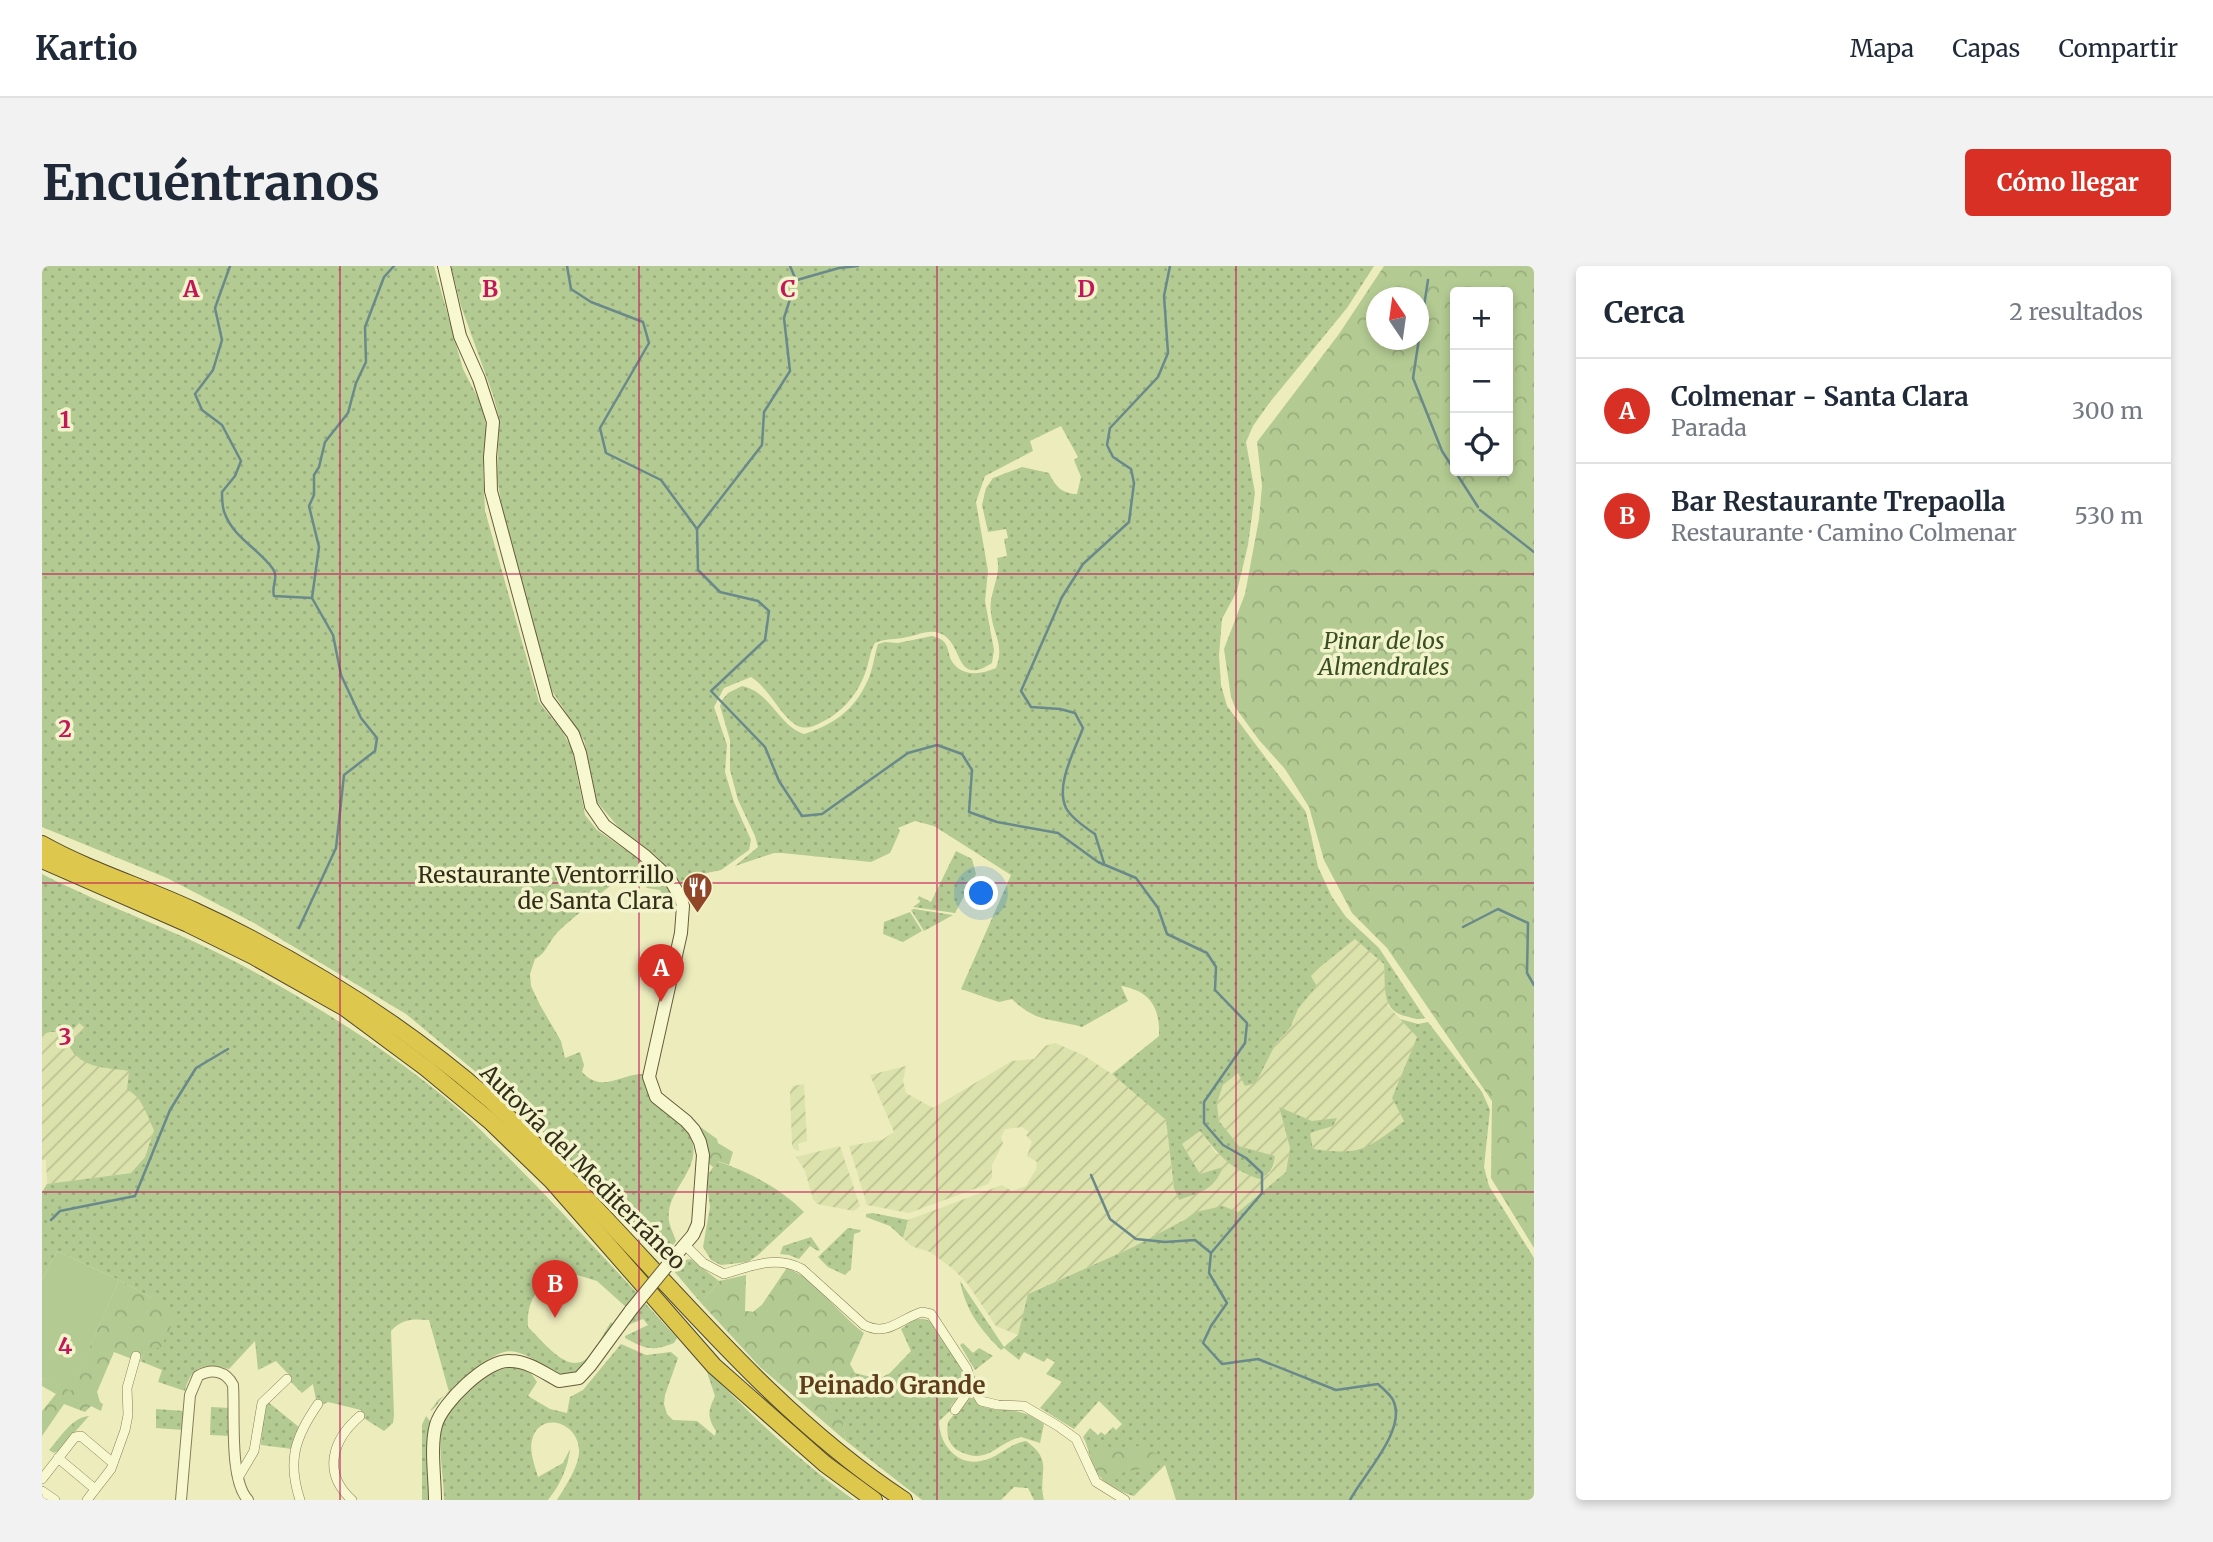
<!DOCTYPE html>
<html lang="es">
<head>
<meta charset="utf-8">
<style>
	:root { --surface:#fff; --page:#f2f2f3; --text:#1f2937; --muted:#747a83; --line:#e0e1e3; --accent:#d93025 }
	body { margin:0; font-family:Merriweather,serif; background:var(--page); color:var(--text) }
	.controls { position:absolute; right:21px; top:21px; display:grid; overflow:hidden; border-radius:7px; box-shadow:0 4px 10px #0003 }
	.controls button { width:63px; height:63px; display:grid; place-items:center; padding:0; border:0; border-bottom:2px solid var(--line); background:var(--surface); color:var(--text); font:35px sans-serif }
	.compass { position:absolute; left:1324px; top:21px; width:63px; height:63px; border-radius:50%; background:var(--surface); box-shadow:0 4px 10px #0003; rotate:347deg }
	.you { position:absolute; left:940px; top:628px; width:24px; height:24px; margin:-18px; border:5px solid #fff; border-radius:50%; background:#1a73e8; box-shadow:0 0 0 10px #1a73e833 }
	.badge { display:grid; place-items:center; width:46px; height:46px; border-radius:50%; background:var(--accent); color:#fff; font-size:23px; font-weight:700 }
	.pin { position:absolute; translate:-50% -58px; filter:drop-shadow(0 2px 4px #0008) }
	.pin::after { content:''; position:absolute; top:37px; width:24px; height:21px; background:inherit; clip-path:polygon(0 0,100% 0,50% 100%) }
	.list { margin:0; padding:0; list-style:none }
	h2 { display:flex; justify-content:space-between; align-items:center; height:91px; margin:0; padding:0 28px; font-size:30px }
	h2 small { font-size:23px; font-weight:400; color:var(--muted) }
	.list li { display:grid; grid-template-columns:46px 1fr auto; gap:21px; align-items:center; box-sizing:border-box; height:105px; padding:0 28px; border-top:2px solid var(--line) }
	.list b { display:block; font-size:26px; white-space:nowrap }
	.list p { margin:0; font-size:23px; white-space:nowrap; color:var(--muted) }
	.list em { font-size:23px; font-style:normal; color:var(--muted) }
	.icon { flex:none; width:38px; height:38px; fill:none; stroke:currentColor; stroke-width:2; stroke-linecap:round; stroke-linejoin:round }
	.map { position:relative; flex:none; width:1492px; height:1234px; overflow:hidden; border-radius:7px }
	header { display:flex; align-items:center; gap:42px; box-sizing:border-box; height:98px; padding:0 35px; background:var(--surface); border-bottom:2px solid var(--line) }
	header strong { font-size:33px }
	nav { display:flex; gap:38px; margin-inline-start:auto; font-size:24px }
	.intro { display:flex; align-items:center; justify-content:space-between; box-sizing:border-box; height:168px; padding:0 42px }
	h1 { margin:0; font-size:49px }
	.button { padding:18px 32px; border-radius:7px; background:var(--accent); color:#fff; font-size:24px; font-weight:700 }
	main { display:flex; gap:42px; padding:0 42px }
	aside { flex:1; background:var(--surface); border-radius:7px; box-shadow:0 4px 10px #0003 }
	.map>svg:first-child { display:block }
</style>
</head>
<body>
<header>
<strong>Kartio</strong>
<nav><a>Mapa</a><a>Capas</a><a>Compartir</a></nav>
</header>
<div class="intro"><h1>Encuéntranos</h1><a class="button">Cómo llegar</a></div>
<main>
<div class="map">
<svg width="1492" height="1234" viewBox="0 0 1492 1234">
	<defs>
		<pattern id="farmland-furrows" width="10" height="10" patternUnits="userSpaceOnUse" patternTransform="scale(1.75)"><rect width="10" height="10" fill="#dbe2ab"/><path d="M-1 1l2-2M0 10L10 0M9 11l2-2" fill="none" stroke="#bcc293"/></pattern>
		<pattern id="green-dots" width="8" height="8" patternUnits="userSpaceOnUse" patternTransform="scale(1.75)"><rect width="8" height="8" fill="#b3ca92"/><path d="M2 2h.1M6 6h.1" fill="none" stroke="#9aae7d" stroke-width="1.8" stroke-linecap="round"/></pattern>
		<pattern id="forest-crowns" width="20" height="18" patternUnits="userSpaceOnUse" patternTransform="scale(1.75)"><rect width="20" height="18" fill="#b3ca92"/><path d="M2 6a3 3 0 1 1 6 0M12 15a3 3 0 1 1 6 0" fill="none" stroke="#9aae7d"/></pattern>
	</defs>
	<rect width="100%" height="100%" fill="#edecbd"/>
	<g fill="url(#farmland-furrows)">
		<path d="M1314,672L1342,698L1346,740L1375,771L1350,832L1362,855L1328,880L1301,887L1271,883L1268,867L1291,860L1270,855L1237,842L1248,882L1244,906L1196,946H1153L1144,953L1089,982L987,1027L976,1069L954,1060L925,1017L910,1002L888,986L869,980L861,972L866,954L960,919L970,925L984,920L994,903L995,896L985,890L990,876L984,869L987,866L980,861L963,863L959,871L961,877L950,899V911L946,918L867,947L825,939L807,880L840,874L852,866L828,809L864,800L861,815L864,827L891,842L970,795L992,793L1003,780L1013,777L1041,789L1070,808L1124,854L1132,922L1181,902L1158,908L1140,878L1158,865L1174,887L1227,908L1231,902L1233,890L1197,880L1177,855L1175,837L1181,819L1196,807L1214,817L1234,777L1248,762L1256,743L1275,720L1267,709Z"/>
		<path d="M0,707L100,807L112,864L103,891L89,907L5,918L4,894H0Z"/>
		<path d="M762,818L765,875L756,878L757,885L752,883L750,879L748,826L751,820Z"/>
		<path d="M798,880L818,940L812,945L775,938L771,933L763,905L754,891Z"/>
	</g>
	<g fill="url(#green-dots)">
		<path d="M0,0H392L421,103L438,136L445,163L441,202L443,245L497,436L520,465L530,483L543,549L555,564L607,600L622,615L630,629H620L618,624L605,622C586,597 557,629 542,643C533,651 522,659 514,668C506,677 504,688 493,693L488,708L489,720L498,739L519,775L523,792L538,786L542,799L540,806C561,828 576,808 602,808C614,824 647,861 651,879C656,907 623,926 627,955C628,961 632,969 634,975L623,991L476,841L364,748L212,657L125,612L0,561Z"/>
		<path d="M409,0H1332L1305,42L1228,136L1211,160L1204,176L1213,227L1206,279L1195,325L1180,353L1177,389L1179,419L1185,440L1264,546L1276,601L1290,631L1304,651L1337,682L1383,752C1377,754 1373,753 1367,751C1338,746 1344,722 1342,698L1313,673L1268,709L1275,720L1256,743L1248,762L1234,777L1214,817L1203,820L1196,807L1181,819L1175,837L1177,855L1197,880L1233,890C1231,903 1229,907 1217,913C1188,903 1176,888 1158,865L1140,878L1158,908L1181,901C1171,925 1159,926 1137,934L1132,922L1124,854L1070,808L1117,770C1118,742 1109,725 1079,720L1086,735L1040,761C1009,752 994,757 970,733L957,736L919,723L969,609L892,560L873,555L856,562L858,565L848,587L829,596L740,587H732L693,600L716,581L713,570L696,534L688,504V474L678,440L680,434L686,427L700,420C729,426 736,459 762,468C791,459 812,444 825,416C831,404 832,390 836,378L843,376L856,377L890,370C892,370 899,373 900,374C907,379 906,388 909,394C919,411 938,409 954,402C963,378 951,369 949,347C946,328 960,310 955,292L965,290L962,273L966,272L964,263L946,266L940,239L944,222L951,212L980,201L1007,207C1013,220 1020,228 1035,228L1039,211L1032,194L1036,191L1019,160L988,175L991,185L943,210L934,236L946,305L943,335L952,384L950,397C915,420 921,383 903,370C899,367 892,365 887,366C880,366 873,370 865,371C854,374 843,372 833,377C829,384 828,390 826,398C819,424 804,444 780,456C771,461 763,464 754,459C736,447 728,423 709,411L682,422L672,441L685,479L683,506L692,536L709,574L707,584L679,604L660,608L657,613L643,622L613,589L579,564L555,536L542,474L510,425L461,249L455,211L457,151L451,129L419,40Z"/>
		<path d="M914,585L930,593L934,608L913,647L871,641L878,636L877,633L875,634L877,630L889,636Z"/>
		<path d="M0,608C68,643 140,666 207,703C279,742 351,787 414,841C429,853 442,868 456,881C504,928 549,978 595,1027L584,1041L555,1015L519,1004C497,1019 484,1034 486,1061C499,1073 525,1109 544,1093C554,1084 561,1068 569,1056L572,1060C562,1073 552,1093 539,1103C511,1124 488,1076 459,1087C443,1093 411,1120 399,1133C395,1138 394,1142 388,1145L396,1134L407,1126L387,1054C371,1053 361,1052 349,1065L352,1149L351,1157L342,1165L323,1153L319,1144L286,1136L280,1139L274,1134L271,1118L260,1127L248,1115L250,1112L234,1095L216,1104L213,1075L187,1103C162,1096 149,1100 143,1125L116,1116L120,1104L98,1095L103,1085L110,1032L77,1014L15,985L0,1014V926L5,918L89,907L103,891L112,864C105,850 100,830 85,824L87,805C63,801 40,803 27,780L43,762L37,757L29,766H8L0,768Z"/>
		<path d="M872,643L911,649L882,665L869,644Z"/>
		<path d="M868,646L880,665L861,676L841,668L842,656Z"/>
		<path d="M1358,753L1376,758L1386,756L1440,826L1448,844L1442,901L1447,920L1492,992V1234H1134L1123,1199L1092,1230C1078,1226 1058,1216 1052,1202C1047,1192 1047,1181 1041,1171L1048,1162L1056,1169L1059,1166L1063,1169L1071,1161L1074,1164L1080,1158L1057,1135L1032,1163L998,1142L1020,1116L1004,1108L1013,1096L1005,1092L1002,1096L982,1086L977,1094L962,1082L959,1084C938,1063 924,1045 918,1015L962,1081L976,1069L986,1028L1089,982L1144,953L1153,946L1181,940L1196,946L1244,906L1248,882L1237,841L1270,855L1295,852L1291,860L1268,867L1271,883C1319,890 1325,883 1362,855L1350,832L1375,771Z"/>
		<path d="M675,895C707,906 738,922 762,946L716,989L706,996L679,999L669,994L661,981L668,941L664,912Z"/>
		<path d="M831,947L866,954L861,972L848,960L824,951V948Z"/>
		<path d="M806,962L819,964L818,966L812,968L809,1003L803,1009L786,1001L776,991Z"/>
		<path d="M769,971L778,984L776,985L768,980L757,993L747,989L738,988L741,980Z"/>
		<path d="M649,993L677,1015L659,1037L631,1004L638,995Z"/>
		<path d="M745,1002L759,1009L818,1065L788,1126L813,1107L837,1113L848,1107L869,1085L859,1063C869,1056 877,1048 889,1056C897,1069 924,1102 923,1116C922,1125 913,1134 908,1141L910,1143L897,1155C897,1177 914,1200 939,1195C956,1192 966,1178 984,1175C1013,1195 995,1208 1002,1234H992L986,1222L972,1221L959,1234H880L804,1175L801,1157L703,1045L711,1046L720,1039Z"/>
		<path d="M603,1037L635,1072L632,1077C609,1086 604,1083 583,1072V1070L606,1059L601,1053L586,1059Z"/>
		<path d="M921,1077L931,1087L937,1082L951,1090L933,1104L918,1079Z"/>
		<path d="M579,1078L604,1089L629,1086L636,1092L623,1129L622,1138L625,1148L631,1154L655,1155L673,1170L674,1165C665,1151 666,1145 673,1130L665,1106L667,1105C712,1153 759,1196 812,1234H515C523,1221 538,1199 537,1184C536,1155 497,1145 490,1174C487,1185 493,1200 496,1211L521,1197L528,1183C526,1202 518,1219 506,1234H402C402,1210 394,1173 402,1152C408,1137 424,1126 436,1117C454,1104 465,1098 486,1103L495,1116L486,1130L508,1143L525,1147L528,1131L541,1124Z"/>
		<path d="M928,1132H931C944,1148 963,1141 981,1147C989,1149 995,1153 1002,1158L998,1177L979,1171C954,1177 946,1200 917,1185C906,1179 904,1168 906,1156L914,1146L917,1147Z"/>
		<path d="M226,1136L257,1161L250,1183L219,1179L222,1144Z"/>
		<path d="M169,1141L188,1142L189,1170L168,1169Z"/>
		<path d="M114,1143L142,1145V1164L114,1162Z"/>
		<path d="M384,1150L388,1155L389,1234H380V1159Z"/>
	</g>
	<g fill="url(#forest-crowns)" fill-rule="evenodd">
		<path d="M1342,0H1492V982L1449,912L1450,835L1345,682L1310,647L1282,594L1267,541L1243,503L1217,474L1193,441L1189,431L1182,383L1203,328L1217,253L1220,220L1215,176L1297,68ZM1466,26V205H1413V26ZM1335,32H1377V74H1335Z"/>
		<path d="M653,857L675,873L676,877L691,886L687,899L676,895L671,901L666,897Z"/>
		<path d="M745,1002C773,1014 797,1048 822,1067L808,1098L813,1107L784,1130L801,1157L804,1175L718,1101L659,1037L677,1015L704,1009L703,1045L711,1046L720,1039Z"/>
		<path d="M77,1014L110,1032L133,1053L119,1081L104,1085L99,1092L92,1090L90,1093L72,1086L55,1126L58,1136L61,1138L59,1145L49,1140L43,1146L22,1138L0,1170V1145L14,1128L0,1120V1112L29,1124Z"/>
		<path d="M47,1150L16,1185L12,1187L7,1184C18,1172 30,1151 47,1150Z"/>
		<path d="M1061,1177L1074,1185L1100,1179L1114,1188L1113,1200L1082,1206L1065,1217L1054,1206L1049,1189Z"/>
	</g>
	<path fill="#b3ca92" d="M15,985L77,1014L29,1125L0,1112V1014Z"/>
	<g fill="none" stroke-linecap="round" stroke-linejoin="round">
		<g stroke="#69898b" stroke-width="2.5">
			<path d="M188,0L173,42L180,74L171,104L153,128L160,144L180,159L199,195L193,210L180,226C180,233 180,242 183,248C192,272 217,283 231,303C237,312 229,320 232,330L270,332L291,369L299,409L319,452L335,472L333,485L302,509L294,582L257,662"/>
			<path d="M525,0L529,23L549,36L601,56L607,77L558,162L564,187L619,214L655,263L656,304L678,326L716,335L727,345L723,374L669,425L723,481L737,515L760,550L780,548L866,487L895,479L920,488L930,504L927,546L955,556L1016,567L1056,596L1094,612L1116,642L1125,668L1165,687L1174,701L1173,724L1205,757L1203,777L1162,836V857L1181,879L1204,892L1220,907V927L1169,987L1167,1007L1185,1037L1169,1060L1161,1077L1180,1098L1216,1093L1294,1124L1336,1118C1340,1122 1348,1128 1351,1134C1366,1163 1321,1209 1308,1234"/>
			<path d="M755,14L797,2L816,0"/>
			<path d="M1386,14L1371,112L1400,185L1436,241"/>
			<path d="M1438,244L1492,286"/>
			<path d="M655,263L720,179L722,146L748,105L742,52L754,14L748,0"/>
			<path d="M270,332L277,281L267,240L272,229V209L277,201L283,176L306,147L314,117L324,96L323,61L342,11L352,0"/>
			<path d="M1062,597L1053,568C1044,562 1030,553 1024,542C1013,519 1033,484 1041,462L1033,447L1018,443L989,441L979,425L1020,331L1041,298L1087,256L1092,217L1089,203L1071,191L1065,179L1068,162L1116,111L1126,87L1122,30L1128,0"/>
			<path d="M1421,661L1456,643L1486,657L1485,707L1492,719"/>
			<path d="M1049,909L1068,953L1094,973L1123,976L1153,974L1169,987"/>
			<path d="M9,954L18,945L93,930L128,844L154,802L186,783"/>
		</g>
		<defs>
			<g id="minor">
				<path d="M643,979L661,997L682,1008C709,1000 734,989 760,1003L822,1059C846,1071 857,1053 880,1046L889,1048L925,1103L930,1120L939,1135L956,1139L982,1140L1016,1160L1034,1173L1054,1216L1083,1234"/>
				<path d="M913,1144L930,1120"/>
				<path d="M16,1192L53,1223"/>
				<path d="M196,1212L212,1185L220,1137L245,1113"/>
				<path d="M0,1213L33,1171L39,1170L71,1197"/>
				<path d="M0,1225L13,1234"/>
				<path d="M45,1234L69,1203L83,1164L86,1149L85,1122L94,1090"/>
				<path d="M258,1234C245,1195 253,1171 276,1138"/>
				<path d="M310,1234C280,1207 290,1174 318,1150"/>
			</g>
			<path id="tertiary" d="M139,1234L148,1129L156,1110C170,1102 184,1105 191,1119C193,1148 187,1214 206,1234"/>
			<g id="secondary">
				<path d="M402,0L418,70L437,113L451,156L448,191L449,225L505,433L531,468L538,487L549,540L562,559L602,589L627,612L639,632L641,640L639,667L607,811L614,831L644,855L652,864L658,876L661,889L656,958L651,969L633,990"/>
				<path d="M393,1234C393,1212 388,1180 394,1159C400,1137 445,1093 468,1095C486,1095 502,1107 517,1115L537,1112L548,1100L589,1044"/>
			</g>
			<g id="motorway">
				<path d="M0,578C48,605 102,621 151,644C259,694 358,756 447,833C469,852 489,875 509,896C624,1011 725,1144 862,1234"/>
				<path d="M0,594L146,658L211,690L303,742L384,802L448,855L510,915L672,1100L783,1198L832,1234"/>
			</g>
		</defs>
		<use href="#minor" stroke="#847c57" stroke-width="10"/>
		<use href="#tertiary" stroke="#847c57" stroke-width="12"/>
		<use href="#secondary" stroke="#655c3a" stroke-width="14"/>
		<use href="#motorway" stroke="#51482b" stroke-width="18"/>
		<use href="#minor" stroke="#f8f8d0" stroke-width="9"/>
		<use href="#tertiary" stroke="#f8f8d0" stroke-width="10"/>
		<use href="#secondary" stroke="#f8f8d0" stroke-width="12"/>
		<use href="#motorway" stroke="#ddc74d" stroke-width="16"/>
		<defs>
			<path id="secondary-bridge" d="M589,1044L633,990"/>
		</defs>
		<use href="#secondary-bridge" stroke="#655c3a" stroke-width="14" stroke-linecap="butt"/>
		<use href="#secondary-bridge" stroke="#f8f8d0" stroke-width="12"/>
	</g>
	<path fill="none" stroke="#c2185b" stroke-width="2" stroke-opacity="0.55" d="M298,0V1234M597,0V1234M895,0V1234M1194,0V1234M0,308H1492M0,617H1492M0,926H1492"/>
	<defs>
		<symbol id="restaurant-pin" viewBox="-11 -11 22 30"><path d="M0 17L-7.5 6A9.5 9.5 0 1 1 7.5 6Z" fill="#924628" stroke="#f4f4cc"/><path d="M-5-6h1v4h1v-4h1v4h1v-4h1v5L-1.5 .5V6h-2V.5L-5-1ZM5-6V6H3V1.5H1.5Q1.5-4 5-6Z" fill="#fff"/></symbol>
	</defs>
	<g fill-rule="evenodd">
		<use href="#restaurant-pin" x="638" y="604" width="35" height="47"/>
	</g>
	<g text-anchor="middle" stroke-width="7" stroke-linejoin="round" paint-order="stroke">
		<g font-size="23" font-style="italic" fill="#374f22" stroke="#f4f4cc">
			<text x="1342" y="383">Pinar de los<tspan x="1342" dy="26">Almendrales</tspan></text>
		</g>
		<g font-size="23" fill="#332e1b" stroke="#f4f4cc" text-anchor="end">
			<text x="632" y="617">Restaurante Ventorrillo<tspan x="632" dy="26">de Santa Clara</tspan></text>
		</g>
		<g font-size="23" fill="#332e1b" stroke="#f4f4cc">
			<text transform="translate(541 901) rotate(45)" y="8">Autovía del Mediterráneo</text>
		</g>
		<g font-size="24" font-weight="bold" fill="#5f3d1b" stroke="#f4f4cc">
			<text x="850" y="1128">Peinado Grande</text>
		</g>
	</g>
	<g font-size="23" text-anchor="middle" font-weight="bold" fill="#c2185b" stroke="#f4f4cc" stroke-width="7" stroke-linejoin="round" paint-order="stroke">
		<text x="149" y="31">A</text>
		<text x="448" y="31">B</text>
		<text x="746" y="31">C</text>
		<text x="1044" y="31">D</text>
		<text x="23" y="162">1</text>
		<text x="23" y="471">2</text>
		<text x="23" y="779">3</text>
		<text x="23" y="1088">4</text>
	</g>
</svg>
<div class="controls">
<button>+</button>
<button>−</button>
<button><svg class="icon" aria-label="locate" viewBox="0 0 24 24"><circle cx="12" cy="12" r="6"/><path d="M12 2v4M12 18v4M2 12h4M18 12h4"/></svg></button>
</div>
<svg class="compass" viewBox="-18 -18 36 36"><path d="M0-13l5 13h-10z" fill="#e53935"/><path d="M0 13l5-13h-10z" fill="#747a83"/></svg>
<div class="you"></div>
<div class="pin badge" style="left:619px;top:736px">A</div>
<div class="pin badge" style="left:513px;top:1052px">B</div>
</div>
<aside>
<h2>Cerca<small>2 resultados</small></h2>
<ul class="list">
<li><span class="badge">A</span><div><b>Colmenar - Santa Clara</b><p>Parada</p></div><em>300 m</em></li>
<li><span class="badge">B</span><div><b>Bar Restaurante Trepaolla</b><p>Restaurante · Camino Colmenar</p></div><em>530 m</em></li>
</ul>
</aside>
</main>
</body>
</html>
